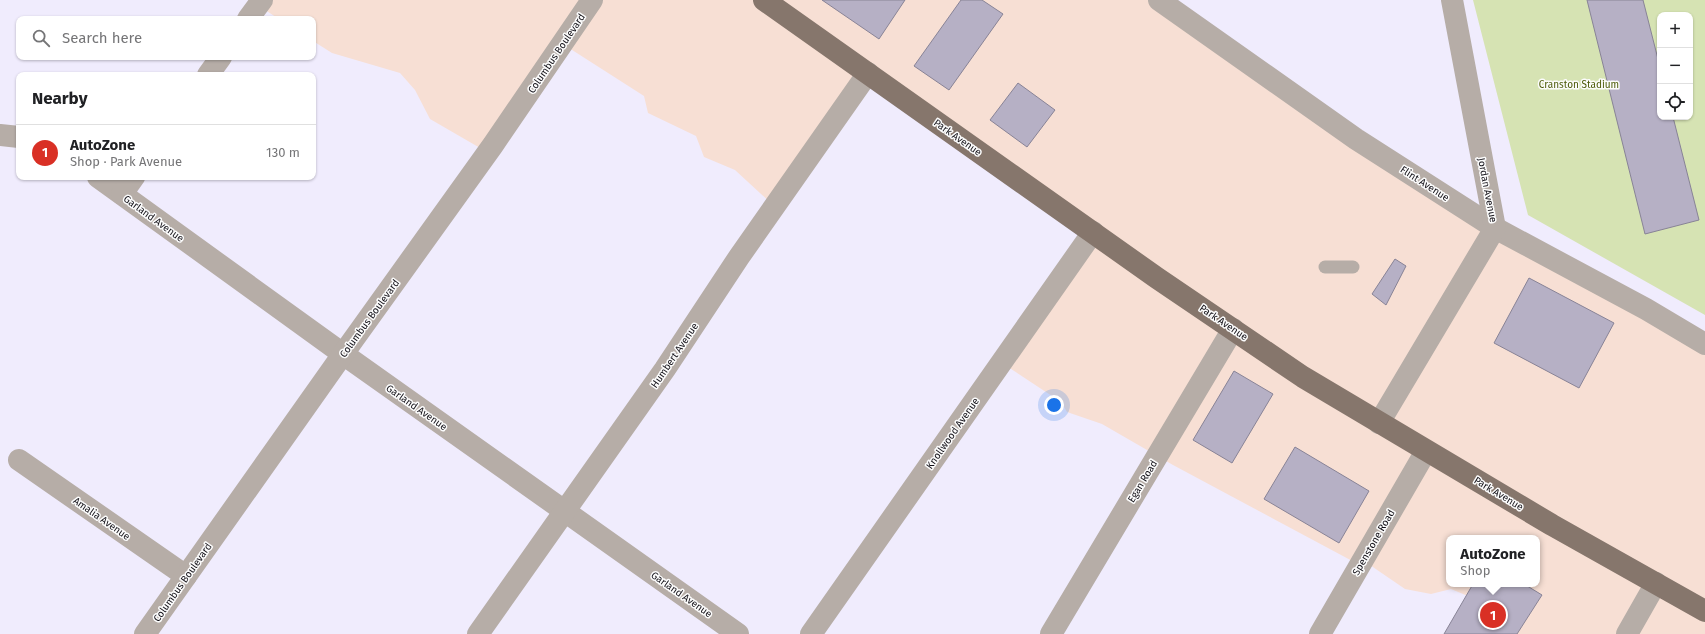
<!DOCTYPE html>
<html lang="en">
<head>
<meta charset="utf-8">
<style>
	:root { --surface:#fff; --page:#f2f2f2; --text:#202124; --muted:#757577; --line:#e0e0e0; --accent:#d93025 }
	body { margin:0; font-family:"Fira Sans",sans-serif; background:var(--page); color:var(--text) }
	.controls { position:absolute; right:12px; top:12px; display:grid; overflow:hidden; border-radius:8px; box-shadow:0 1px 3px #0004 }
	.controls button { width:36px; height:36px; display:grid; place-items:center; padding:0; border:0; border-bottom:1px solid var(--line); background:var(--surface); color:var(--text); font:20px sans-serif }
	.you { position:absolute; left:1054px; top:405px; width:14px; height:14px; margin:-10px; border:3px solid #fff; border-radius:50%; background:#1a73e8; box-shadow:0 0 0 6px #1a73e833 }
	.badge { display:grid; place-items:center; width:26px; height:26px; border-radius:50%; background:var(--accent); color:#fff; font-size:13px; font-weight:700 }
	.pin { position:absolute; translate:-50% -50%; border:2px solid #fff; box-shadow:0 1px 4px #0006 }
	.popup { position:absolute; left:1446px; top:535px; width:94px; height:52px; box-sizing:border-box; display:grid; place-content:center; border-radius:8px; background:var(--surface); filter:drop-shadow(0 1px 3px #0005); font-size:13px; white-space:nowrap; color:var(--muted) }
	.popup b { font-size:15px; color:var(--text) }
	.popup::after { content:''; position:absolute; left:50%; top:100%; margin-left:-8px; border:8px solid transparent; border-top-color:var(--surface) }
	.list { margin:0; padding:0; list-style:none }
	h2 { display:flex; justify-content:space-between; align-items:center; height:52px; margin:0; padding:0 16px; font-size:17px }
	h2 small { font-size:13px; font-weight:400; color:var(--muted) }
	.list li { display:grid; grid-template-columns:26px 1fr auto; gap:12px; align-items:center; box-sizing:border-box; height:56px; padding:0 16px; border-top:1px solid var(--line) }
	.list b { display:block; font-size:15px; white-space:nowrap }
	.list p { margin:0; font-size:13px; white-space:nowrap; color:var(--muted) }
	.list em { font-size:13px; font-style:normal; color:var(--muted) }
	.icon { flex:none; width:22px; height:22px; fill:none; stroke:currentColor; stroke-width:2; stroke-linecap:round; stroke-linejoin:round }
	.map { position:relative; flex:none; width:1705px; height:634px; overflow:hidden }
	.search { position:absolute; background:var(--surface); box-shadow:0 1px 3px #0004; left:16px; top:16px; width:300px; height:44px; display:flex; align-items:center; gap:10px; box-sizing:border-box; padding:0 14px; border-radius:8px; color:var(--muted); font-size:15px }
	.panel { position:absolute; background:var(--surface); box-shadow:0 1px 3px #0004; left:16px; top:72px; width:300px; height:108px; border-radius:8px }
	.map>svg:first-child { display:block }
</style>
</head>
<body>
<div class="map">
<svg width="1705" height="634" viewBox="0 0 1705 634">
	<rect width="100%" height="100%" fill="#f0ecfd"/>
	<path fill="#f7dfd4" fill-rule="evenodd" d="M262,0H1165L1350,133L1705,340V634H1491L1499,609L1451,589L1431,594L1405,589L1367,563H1356L1173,465L1102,424L1067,412L1061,402L1008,367L1090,232L866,79L773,205L735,170L704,157L696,136L648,113L644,96L569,48L487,152L430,119L415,90L400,73L332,53L313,41V19H279L262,8ZM1449,538H1537V584H1449Z"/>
	<path fill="#d6e3b3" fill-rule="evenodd" d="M1473,0H1705V315L1528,215ZM1660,15H1690V117H1660Z"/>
	<g fill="#b6b0c5" stroke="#888396">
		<path d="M822,0H905L879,39Z"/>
		<path d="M961,0H982L1003,14L949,90L914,66Z"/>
		<path d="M1587,0H1643L1660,67V117H1673L1699,220L1645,234Z"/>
		<path d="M1018,83L1055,110L1027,147L990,120Z"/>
		<path d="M1395,259L1406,266L1386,305L1372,294Z"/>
		<path d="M1529,278L1614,323L1579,388L1494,343Z"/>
		<path d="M1234,371L1273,394L1232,463L1193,440Z"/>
		<path d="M1295,447L1369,491L1339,543L1264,499Z"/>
		<path d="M1473,584H1524L1542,595L1517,634H1444Z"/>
	</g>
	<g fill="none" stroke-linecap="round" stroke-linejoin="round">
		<path stroke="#b6ada7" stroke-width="13" d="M1325,267H1353"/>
		<g stroke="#b6ada7" stroke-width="22">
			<path d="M1159,0L1356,139L1495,228L1646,309L1705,344"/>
			<path d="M248,19L262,0"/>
			<path d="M208,75L221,57"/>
			<path d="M0,135L19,137"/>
			<path d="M98,177L343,354L738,634"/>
			<path d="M122,194L134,177"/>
			<path d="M1379,423L1495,228L1452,0"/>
			<path d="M19,460L186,576"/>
			<path d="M145,634L343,354L493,145L592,0"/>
			<path d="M478,634L665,369L739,257L868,73"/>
			<path d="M811,634L1093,232"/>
			<path d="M1051,634L1233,329"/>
			<path d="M1320,634L1426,451"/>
			<path d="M1627,634L1656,583"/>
		</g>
		<path stroke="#86766c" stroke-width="22" d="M764,0L1157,278L1303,377L1552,525L1705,611"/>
	</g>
	<g text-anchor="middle" stroke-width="3" stroke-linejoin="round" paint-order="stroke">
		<g font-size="10" fill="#110f16" stroke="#fcfcfc">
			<text transform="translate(556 53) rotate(-56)" y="4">Columbus Boulevard</text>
			<text transform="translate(958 137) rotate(35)" y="4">Park Avenue</text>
			<text transform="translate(1425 183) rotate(33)" y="4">Flint Avenue</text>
			<text transform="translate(1488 190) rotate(79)" y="4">Jordan Avenue</text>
			<text transform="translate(154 218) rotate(36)" y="4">Garland Avenue</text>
			<text transform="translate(369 318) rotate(-54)" y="4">Columbus Boulevard</text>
			<text transform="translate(1224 322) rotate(34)" y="4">Park Avenue</text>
			<text transform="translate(674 355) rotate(-56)" y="4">Humbert Avenue</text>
			<text transform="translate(417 407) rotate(35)" y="4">Garland Avenue</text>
			<text transform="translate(952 433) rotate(-55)" y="4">Knollwood Avenue</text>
			<text transform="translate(1142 481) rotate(-59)" y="4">Egan Road</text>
			<text transform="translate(1499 493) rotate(31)" y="4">Park Avenue</text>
			<text transform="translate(102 518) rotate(35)" y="4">Amalia Avenue</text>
			<text transform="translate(1373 542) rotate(-60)" y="4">Spenstone Road</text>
			<text transform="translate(182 582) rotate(-55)" y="4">Columbus Boulevard</text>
			<text transform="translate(682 594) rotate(35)" y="4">Garland Avenue</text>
		</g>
		<g font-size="10" fill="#4c5b08" stroke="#fcfcfc">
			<text x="1579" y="88">Cranston Stadium</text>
		</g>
	</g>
</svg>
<div class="controls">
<button>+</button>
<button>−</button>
<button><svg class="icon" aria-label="locate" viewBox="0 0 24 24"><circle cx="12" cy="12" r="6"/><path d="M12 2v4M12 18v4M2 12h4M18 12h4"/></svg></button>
</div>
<div class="you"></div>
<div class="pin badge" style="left:1493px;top:615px">1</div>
<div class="popup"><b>AutoZone</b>Shop</div>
<div class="search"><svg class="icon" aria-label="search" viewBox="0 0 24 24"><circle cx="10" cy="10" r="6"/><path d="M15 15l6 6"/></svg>Search here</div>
<section class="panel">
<h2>Nearby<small></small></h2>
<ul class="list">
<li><span class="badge">1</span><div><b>AutoZone</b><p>Shop · Park Avenue</p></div><em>130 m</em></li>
</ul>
</section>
</div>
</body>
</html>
